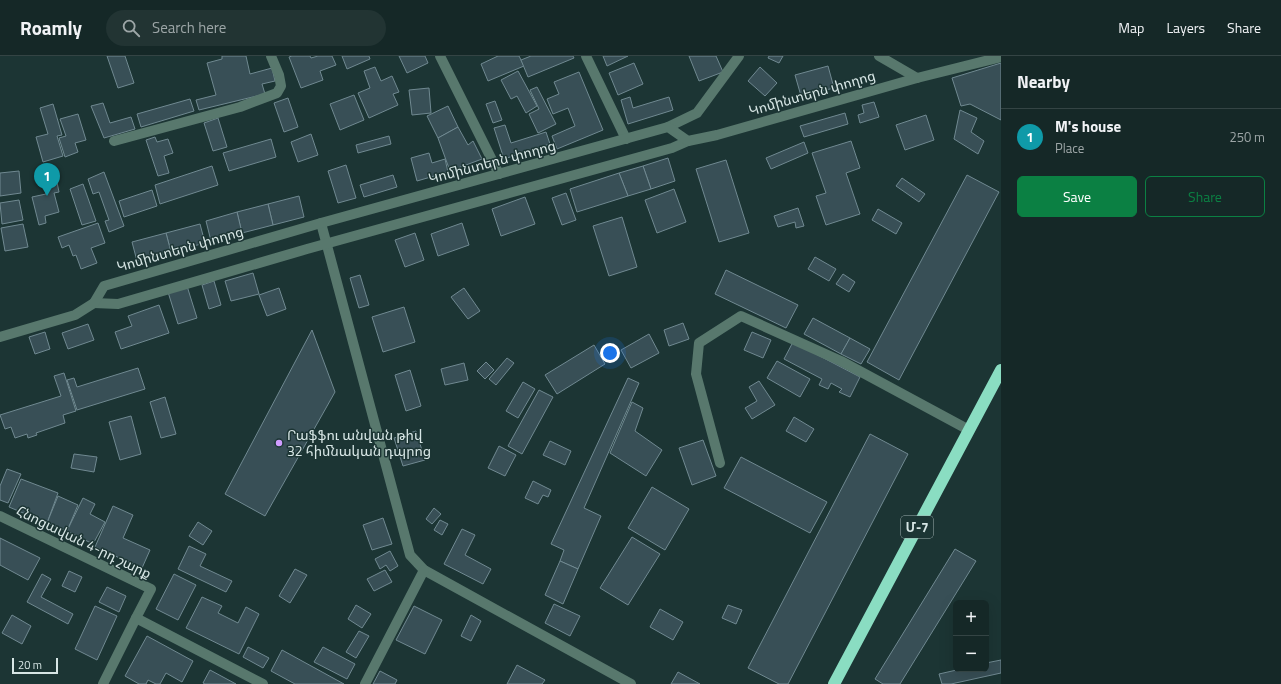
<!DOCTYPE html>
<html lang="en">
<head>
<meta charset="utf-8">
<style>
	:root { --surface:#152827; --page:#223433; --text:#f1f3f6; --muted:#9da6a7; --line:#344444; --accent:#0b8043 }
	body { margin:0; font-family:"Titillium Web","Noto Sans Armenian",sans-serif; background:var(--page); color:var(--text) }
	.controls { position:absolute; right:12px; bottom:12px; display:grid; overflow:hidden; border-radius:6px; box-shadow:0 4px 16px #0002 }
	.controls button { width:36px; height:36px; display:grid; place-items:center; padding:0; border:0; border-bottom:1px solid var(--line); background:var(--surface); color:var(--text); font:20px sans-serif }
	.scale { position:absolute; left:12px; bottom:10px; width:46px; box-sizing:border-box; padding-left:4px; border:2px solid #d7e6e5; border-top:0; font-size:11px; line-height:14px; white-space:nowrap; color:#d7e6e5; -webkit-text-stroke:3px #1c3534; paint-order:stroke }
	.you { position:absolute; left:610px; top:297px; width:14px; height:14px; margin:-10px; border:3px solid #fff; border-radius:50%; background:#1a73e8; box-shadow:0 0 0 6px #1a73e833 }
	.badge { display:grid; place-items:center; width:26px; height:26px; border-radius:50%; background:var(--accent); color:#fff; font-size:13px; font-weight:700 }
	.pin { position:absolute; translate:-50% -33px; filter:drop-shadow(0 1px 2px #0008) }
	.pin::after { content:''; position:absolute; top:21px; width:14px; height:12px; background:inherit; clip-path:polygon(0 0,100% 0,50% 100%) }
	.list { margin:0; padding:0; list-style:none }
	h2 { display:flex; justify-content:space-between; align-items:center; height:52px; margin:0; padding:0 16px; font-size:17px }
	h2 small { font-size:13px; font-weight:400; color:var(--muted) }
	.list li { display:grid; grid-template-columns:26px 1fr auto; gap:12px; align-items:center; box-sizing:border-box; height:56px; padding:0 16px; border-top:1px solid var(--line) }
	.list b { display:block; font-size:15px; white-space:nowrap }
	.list p { margin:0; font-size:13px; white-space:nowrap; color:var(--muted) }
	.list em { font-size:13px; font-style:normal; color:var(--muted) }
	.actions { display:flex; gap:8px; padding:12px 16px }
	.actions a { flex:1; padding:9px 0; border:1px solid var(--accent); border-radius:6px; text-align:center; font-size:14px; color:var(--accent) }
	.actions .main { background:var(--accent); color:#fff }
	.icon { flex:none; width:22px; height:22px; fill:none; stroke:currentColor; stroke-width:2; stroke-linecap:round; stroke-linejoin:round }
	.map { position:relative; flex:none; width:1001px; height:628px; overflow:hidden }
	header { display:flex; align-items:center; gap:24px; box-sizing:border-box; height:56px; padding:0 20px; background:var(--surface); border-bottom:1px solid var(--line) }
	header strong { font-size:19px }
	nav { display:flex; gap:22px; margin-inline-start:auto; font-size:14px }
	.search { width:280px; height:36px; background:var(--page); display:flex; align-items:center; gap:10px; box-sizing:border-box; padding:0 14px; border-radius:22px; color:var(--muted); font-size:15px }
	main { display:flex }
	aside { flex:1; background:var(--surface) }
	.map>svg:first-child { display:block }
</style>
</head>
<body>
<header>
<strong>Roamly</strong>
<div class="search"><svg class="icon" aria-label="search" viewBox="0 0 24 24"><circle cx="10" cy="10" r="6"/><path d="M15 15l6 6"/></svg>Search here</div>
<nav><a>Map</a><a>Layers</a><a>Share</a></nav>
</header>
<main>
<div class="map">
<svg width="1001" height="628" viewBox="0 0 1001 628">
	<rect width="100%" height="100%" fill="#1c3534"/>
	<g fill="#384f56" stroke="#708991">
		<path d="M107,0H125L134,27L118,32Z"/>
		<path d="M222,0H246L250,18L272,12L275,25L262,28L265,38L199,54L196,44L216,39L207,7L222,3Z"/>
		<path d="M292,0H310L311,2L318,0H332L336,9L320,15L323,24L301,32L289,1Z"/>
		<path d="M342,0H369L370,3L347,13Z"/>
		<path d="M399,0H425L428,7L407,17Z"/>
		<path d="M498,0H519L524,10L488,25L481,8Z"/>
		<path d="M531,0H573L574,2L528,21L521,4Z"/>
		<path d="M603,0H628L607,10Z"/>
		<path d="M689,0H716L723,16L699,25Z"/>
		<path d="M769,0H783L779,7L768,2Z"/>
		<path d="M634,7L643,28L618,39L609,17Z"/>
		<path d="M1001,7V64L970,48L961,50L952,22Z"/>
		<path d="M828,10L834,32L801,40L795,19Z"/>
		<path d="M375,11L381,25L392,20L399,36L393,38L398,49L369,62L358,37L370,32L364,15Z"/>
		<path d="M760,11L777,27L765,40L748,25Z"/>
		<path d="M518,15L537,50L526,57L517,40L511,43L501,24Z"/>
		<path d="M579,16L603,74L557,93L552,80L575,70L568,52L553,58L547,43L559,38L554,26Z"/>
		<path d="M537,31L556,68L538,77L529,58L539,53L530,34Z"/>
		<path d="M429,32L431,57L412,59L409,34Z"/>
		<path d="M354,39L364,64L340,74L330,48Z"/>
		<path d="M630,41L633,52L669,41L673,54L628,68L621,44Z"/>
		<path d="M288,42L298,71L284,76L274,47Z"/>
		<path d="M190,43L194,55L141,71L137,58Z"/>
		<path d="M495,45L502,64L493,67L486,48Z"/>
		<path d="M874,46L879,61L860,67L858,59L864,57L862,49Z"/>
		<path d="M103,47L110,67L131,61L135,73L104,82L91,50Z"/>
		<path d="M53,48L62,79L57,80L63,100L43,106L36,81L48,78L40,52Z"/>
		<path d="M448,50L458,71L438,82L427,60Z"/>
		<path d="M960,54L977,62L971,76L984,85L978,98L954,83Z"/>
		<path d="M845,57L848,68L804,81L800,70Z"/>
		<path d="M78,58L86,84L75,87L78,96L65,101L59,82L66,80L60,63Z"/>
		<path d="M926,59L934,84L905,94L896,69Z"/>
		<path d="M218,62L227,91L213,95L204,67Z"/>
		<path d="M505,69L511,87L546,76L550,88L504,103L494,72Z"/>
		<path d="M458,71L468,89L473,85L482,103L450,115L438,82Z"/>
		<path d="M311,78L318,99L298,106L291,86Z"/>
		<path d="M389,80L391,88L358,97L356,89Z"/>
		<path d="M155,81L157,86L168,83L173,97L164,100L169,117L158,120L146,84Z"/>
		<path d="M271,83L276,101L229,115L223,97Z"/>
		<path d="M851,85L860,112L846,117L860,158L826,169L816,140L826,137L812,97Z"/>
		<path d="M804,86L808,97L771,113L766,102Z"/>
		<path d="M429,97L432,107L445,103L448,116L417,125L411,102Z"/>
		<path d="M668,102L675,125L651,133L643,110Z"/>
		<path d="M726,104L749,177L719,186L696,113Z"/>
		<path d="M346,109L356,142L338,147L328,115Z"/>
		<path d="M212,110L218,129L160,148L155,129Z"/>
		<path d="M643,110L651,133L628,140L619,117Z"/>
		<path d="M54,112L59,136L54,137L59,156L45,160L46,167L39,169L32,141L46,138L41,115Z"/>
		<path d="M19,115L21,137L0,140V117Z"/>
		<path d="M104,116L124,170L109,176L105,165L109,164L99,136L93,138L88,123Z"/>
		<path d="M619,117L628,140L577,156L570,133Z"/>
		<path d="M393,119L397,131L364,141L360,129Z"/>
		<path d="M967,119L999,136L899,324L867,306Z"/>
		<path d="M902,122L925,138L919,146L896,130Z"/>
		<path d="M83,128L96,165L82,169L70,133Z"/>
		<path d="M674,133L686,166L657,177L645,144Z"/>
		<path d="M152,134L157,150L124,161L119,145Z"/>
		<path d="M566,137L576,164L562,169L552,142Z"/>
		<path d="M299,140L304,161L273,169L268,148Z"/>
		<path d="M525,141L535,168L501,180L492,153Z"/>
		<path d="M19,144L23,164L2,168L0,147Z"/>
		<path d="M268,148L273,169L242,177L237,156Z"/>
		<path d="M798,152L804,170L796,172L795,166L778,171L774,160Z"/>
		<path d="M878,153L902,167L896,178L872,164Z"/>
		<path d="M237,156L242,177L211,185L206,165Z"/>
		<path d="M622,161L637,211L609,220L593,170Z"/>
		<path d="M98,167L105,187L91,192L97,207L81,213L76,199L73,200L69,189L62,192L58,181Z"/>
		<path d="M462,167L469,189L438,200L431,178Z"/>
		<path d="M23,168L28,191L5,195L1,172Z"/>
		<path d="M200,168L205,187L171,196L166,177Z"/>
		<path d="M166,177L171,196L137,205L132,186Z"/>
		<path d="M415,177L424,204L405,211L395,184Z"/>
		<path d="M815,201L836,213L829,225L808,213Z"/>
		<path d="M726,214L798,249L786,272L715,238Z"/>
		<path d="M253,217L259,238L231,245L225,225Z"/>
		<path d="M843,218L855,226L849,236L836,228Z"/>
		<path d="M360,219L369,249L359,252L350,222Z"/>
		<path d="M214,225L221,249L209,253L202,229Z"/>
		<path d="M187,230L197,262L178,268L168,236Z"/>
		<path d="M279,232L286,253L267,260L259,239Z"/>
		<path d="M464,232L480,255L468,263L451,241Z"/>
		<path d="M159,249L169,277L121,293L115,276L132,270L128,260Z"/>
		<path d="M404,251L415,286L383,296L372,261Z"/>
		<path d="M813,262L850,282L841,298L804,278Z"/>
		<path d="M683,267L689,283L669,290L664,274Z"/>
		<path d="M88,268L94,284L68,293L62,277Z"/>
		<path d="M312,274L335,336L265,460L225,438Z"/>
		<path d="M45,276L50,293L35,298L29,281Z"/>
		<path d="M752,276L771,284L763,302L744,294Z"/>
		<path d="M649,278L659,297L631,312L621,294Z"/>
		<path d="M850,282L870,293L861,308L841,298Z"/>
		<path d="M793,286L860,321L850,341L839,336L842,333L831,327L828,333L819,329L822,323L784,303Z"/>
		<path d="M594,289L605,308L557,338L545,319Z"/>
		<path d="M507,302L514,307L496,329L489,323Z"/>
		<path d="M777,305L810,323L800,341L767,322Z"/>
		<path d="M486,306L494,314L485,323L477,315Z"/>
		<path d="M464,307L468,324L445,329L441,313Z"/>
		<path d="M138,312L145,333L77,354L67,324L74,322L77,331Z"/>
		<path d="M410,314L421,350L406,355L395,319Z"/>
		<path d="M64,317L76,355L63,359L65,367L36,377L37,379L28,382L27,378L15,382L11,371L5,373L0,359L61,340L54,320Z"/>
		<path d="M628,322L639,327L584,452L601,460L578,513L560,505L564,494L551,488Z"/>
		<path d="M759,325L775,349L752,363L745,352L757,345L749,331Z"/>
		<path d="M523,326L535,333L518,362L506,355Z"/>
		<path d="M539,334L553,341L522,398L508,390Z"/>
		<path d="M165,341L176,378L161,382L150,346Z"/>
		<path d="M632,346L643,352L635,375L662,394L646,420L610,397Z"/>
		<path d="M131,360L141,398L120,404L109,366Z"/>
		<path d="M794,361L814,373L806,386L786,375Z"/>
		<path d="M416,375L425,404L403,410L394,382Z"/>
		<path d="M870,378L908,398L788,628H779L748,612Z"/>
		<path d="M703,384L716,420L692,429L679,392Z"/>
		<path d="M550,385L571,395L565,409L543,399Z"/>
		<path d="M499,390L516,399L505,420L488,412Z"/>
		<path d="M74,398L97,401L94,416L71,412Z"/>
		<path d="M741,401L827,446L810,477L724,432Z"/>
		<path d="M7,413L21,418L8,447L0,444V430Z"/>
		<path d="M21,423L58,437L47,467L9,451Z"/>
		<path d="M533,425L551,434L548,441L543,439L538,448L525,442Z"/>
		<path d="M652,431L689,453L665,494L628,472Z"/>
		<path d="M58,440L78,449L67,475L47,467Z"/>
		<path d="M83,442L95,448L90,458L105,466L93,488L67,475Z"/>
		<path d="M113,450L133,459L123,482L150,494L142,512L95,491Z"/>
		<path d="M434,452L441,458L432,468L426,463Z"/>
		<path d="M383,462L392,488L372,494L363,469Z"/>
		<path d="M440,464L448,468L442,479L434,474Z"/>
		<path d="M198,466L212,475L203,489L189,480Z"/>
		<path d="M462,473L475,479L465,499L491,513L483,528L444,508Z"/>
		<path d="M632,481L660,498L628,549L600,532Z"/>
		<path d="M0,483V482L40,502L28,524L0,509Z"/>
		<path d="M189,490L206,498L200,510L232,525L226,536L178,513Z"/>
		<path d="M955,493L976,505L900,628H883L875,623Z"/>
		<path d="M390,495L398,510L390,515L386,509L380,513L375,503Z"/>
		<path d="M560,505L578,513L563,548L545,539Z"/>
		<path d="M295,513L307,519L290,547L279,540Z"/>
		<path d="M385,514L392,526L374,535L367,523Z"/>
		<path d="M69,515L82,521L75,536L62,530Z"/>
		<path d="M42,518L51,523L41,541L73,558L68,568L27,546Z"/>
		<path d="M174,518L196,529L178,564L156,553Z"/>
		<path d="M107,531L126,540L119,556L99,546Z"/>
		<path d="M202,541L222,550L218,557L238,567L246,551L259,558L239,598L186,572Z"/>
		<path d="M554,548L580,560L570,580L545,567Z"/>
		<path d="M356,549L371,558L362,572L348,563Z"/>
		<path d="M728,549L742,554L736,568L722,562Z"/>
		<path d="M95,550L117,560L97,604L75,593Z"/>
		<path d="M414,550L442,564L425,598L396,584Z"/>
		<path d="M660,553L683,566L673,584L650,571Z"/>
		<path d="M12,559L31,570L22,588L2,577Z"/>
		<path d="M471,559L481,565L471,585L461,580Z"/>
		<path d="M359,575L369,580L356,602L346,596Z"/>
		<path d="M147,580L193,605L182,626L166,617L160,628H156L148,624L146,628H139L125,620Z"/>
		<path d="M248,591L269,602L263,612L243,601Z"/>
		<path d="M323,591L355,608L347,623L314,606Z"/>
		<path d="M282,594L344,628H295L271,615Z"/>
		<path d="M1001,604V617L951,628H942L939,618L961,613H986V607Z"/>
		<path d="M517,609L545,624L542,628H507Z"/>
		<path d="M210,614L236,628H205L203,627Z"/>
		<path d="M380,615L397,624L395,628H373Z"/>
		<path d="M678,616L700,628H671Z"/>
	</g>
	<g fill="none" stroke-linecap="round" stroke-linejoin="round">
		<g stroke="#58786d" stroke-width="10">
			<path d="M440,0L499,118"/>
			<path d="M586,0L626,83"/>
			<path d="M879,0L917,22"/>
			<path d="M668,71L697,57L739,0"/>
			<path d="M114,85L240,51L277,37L281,30L279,19L271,0"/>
			<path d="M321,167L410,499L424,514L631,628"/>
			<path d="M94,247L118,248L307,193L672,92L688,85"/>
			<path d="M0,281L75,259L94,247L104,230L321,167L668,71L688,85L717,79L917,22L1001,1"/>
			<path d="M720,407L696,318L699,287L741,260L841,305L969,374"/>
			<path d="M0,460L151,533L136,562L263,628"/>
			<path d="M103,628L136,562"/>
			<path d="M365,628L424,514"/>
		</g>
		<path stroke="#8addc2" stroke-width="12" d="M834,628L1001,314"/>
	</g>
	<circle fill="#d09dff" stroke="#1c3534" stroke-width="1.5" cx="279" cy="387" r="4"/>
	<g text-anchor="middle" stroke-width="3" stroke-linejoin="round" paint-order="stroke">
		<rect fill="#1c3534" stroke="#9fb1b0" stroke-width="1" x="901" y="460" width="32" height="22" rx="3"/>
		<g font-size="13" font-weight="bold" fill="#d7e6e5">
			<text x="917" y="476">Մ-7</text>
		</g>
		<g font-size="14" fill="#d7e6e5" stroke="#1c3534">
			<text transform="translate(812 37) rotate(-16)" y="5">Կոմինտերն փողոց</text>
			<text transform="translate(492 106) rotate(-15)" y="5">Կոմինտերն փողոց</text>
			<text transform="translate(180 193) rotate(-16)" y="5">Կոմինտերն փողոց</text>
			<text transform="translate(84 486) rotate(26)" y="5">Հնոցավան 4-րդ շարք</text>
		</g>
		<g font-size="14" fill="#d7e6e5" stroke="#1c3534" text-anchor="start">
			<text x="287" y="384">Րաֆֆու անվան թիվ<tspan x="287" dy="16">32 հիմնական դպրոց</tspan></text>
		</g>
	</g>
</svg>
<div class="controls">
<button>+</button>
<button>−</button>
</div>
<div class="scale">20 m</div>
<div class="you"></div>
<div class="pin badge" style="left:47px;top:140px;background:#0f9aa8">1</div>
</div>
<aside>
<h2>Nearby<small></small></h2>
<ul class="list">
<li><span class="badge" style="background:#0f9aa8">1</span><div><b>M's house</b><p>Place</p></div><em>250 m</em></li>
</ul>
<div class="actions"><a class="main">Save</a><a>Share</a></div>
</aside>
</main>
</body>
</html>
